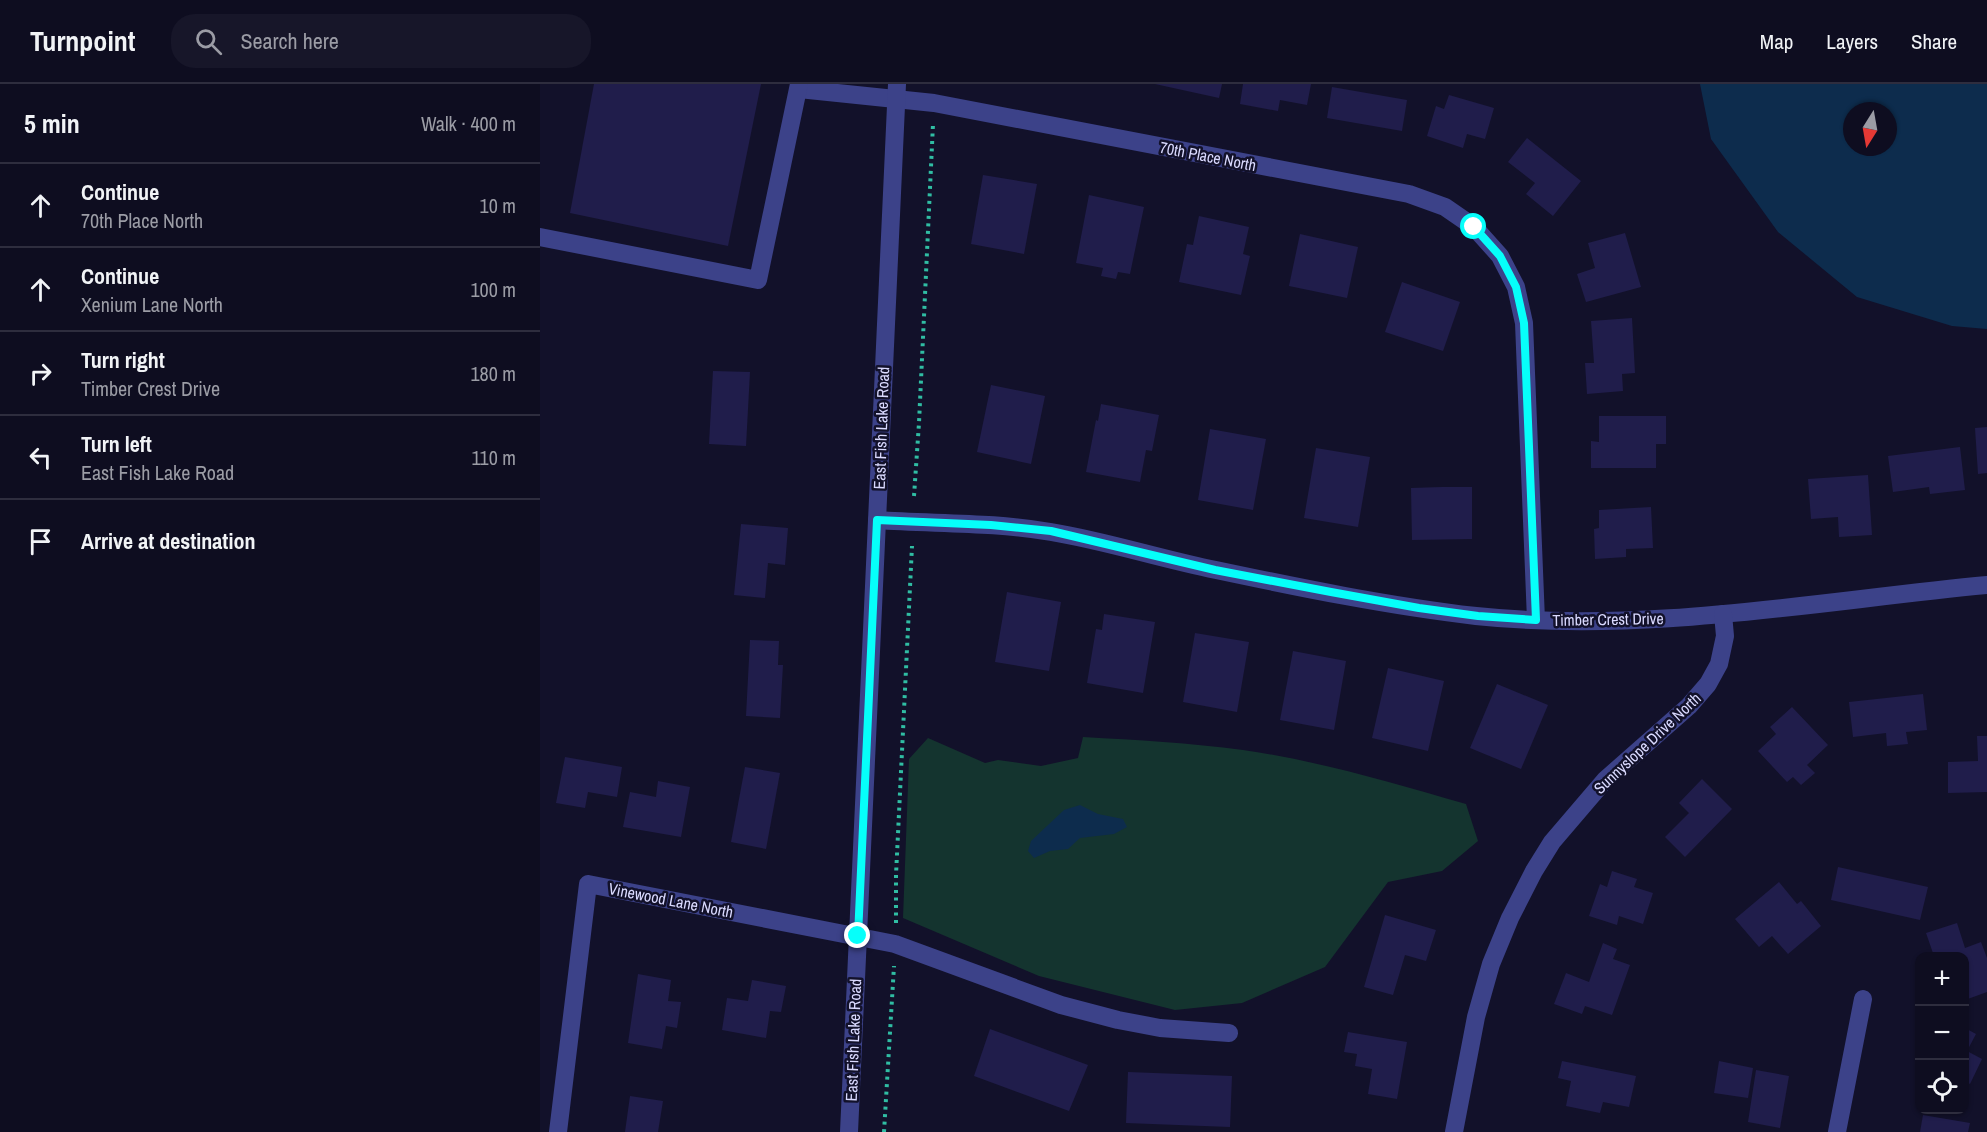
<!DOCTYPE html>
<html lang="en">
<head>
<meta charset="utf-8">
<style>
	:root { --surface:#0e0d20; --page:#171629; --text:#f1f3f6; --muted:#9b9ca5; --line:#2e2d3e }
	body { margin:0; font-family:"Archivo Narrow",sans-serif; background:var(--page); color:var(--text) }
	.controls { position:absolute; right:18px; bottom:18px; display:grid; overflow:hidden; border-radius:12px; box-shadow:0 2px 4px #0004 }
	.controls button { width:54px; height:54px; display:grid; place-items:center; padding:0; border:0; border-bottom:2px solid var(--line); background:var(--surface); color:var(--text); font:30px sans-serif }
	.compass { position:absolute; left:1303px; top:18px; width:54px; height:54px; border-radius:50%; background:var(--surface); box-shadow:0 2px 4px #0004; rotate:191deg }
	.stop { position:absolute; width:18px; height:18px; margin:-14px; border:4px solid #06fffa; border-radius:50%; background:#fff }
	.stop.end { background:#06fffa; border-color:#fff; box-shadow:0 2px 6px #0008 }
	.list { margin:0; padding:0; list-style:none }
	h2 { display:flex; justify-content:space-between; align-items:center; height:78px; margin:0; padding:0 24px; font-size:26px }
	h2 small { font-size:20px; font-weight:400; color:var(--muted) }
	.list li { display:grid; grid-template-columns:39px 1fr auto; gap:18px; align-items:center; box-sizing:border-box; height:84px; padding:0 24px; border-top:2px solid var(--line) }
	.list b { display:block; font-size:22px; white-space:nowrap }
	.list p { margin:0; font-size:20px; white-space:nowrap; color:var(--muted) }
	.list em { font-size:20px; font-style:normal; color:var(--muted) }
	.icon { flex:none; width:33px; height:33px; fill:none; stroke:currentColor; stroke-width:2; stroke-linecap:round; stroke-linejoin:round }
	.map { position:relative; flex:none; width:1447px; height:1048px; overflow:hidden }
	header { display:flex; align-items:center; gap:36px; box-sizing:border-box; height:84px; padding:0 30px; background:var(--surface); border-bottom:2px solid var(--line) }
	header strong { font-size:28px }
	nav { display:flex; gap:33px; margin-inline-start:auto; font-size:21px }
	.search { width:420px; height:54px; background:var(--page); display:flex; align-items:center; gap:15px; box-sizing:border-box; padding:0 21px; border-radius:24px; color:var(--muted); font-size:22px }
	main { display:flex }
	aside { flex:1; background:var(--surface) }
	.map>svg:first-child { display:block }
</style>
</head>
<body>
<header>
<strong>Turnpoint</strong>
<div class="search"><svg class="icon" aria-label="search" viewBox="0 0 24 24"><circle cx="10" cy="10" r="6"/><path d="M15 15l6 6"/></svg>Search here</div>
<nav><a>Map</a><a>Layers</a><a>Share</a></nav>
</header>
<main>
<aside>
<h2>5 min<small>Walk · 400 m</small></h2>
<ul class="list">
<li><svg class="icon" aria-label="ahead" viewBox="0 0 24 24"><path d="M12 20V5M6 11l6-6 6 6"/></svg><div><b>Continue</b><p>70th Place North</p></div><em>10 m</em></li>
<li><svg class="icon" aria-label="ahead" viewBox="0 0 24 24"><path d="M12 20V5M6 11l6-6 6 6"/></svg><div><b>Continue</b><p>Xenium Lane North</p></div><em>100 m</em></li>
<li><svg class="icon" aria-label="right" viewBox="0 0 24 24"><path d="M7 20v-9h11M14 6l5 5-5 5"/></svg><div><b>Turn right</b><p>Timber Crest Drive</p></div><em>180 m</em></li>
<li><svg class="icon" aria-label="left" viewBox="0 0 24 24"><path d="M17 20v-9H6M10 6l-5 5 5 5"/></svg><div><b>Turn left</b><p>East Fish Lake Road</p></div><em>110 m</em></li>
<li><svg class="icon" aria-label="arrive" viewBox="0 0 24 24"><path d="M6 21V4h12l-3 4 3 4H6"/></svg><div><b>Arrive at destination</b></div></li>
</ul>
</aside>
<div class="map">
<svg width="1447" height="1048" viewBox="0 0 1447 1048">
	<rect width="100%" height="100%" fill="#12112a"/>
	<path fill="#14342f" d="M543,653C597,656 650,659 703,666C779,677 853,699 926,720L938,757L902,787L848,798L785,883L702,919L635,926L499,892L363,834L369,675L388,654L445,679L458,676L501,682L538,674Z"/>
	<g fill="#0d2c4d" fill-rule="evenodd">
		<path d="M1160,0H1447V245L1412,242L1317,213L1238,148L1171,55ZM1312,27H1348V63H1312Z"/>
		<path d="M540,721L558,730L583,735L587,743L574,750L540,754L528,765L510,767L494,774L488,767L491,757L524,726Z"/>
	</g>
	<g fill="#201d4b">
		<path d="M54,0H221L188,162L30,129Z"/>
		<path d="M615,0H682L679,14Z"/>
		<path d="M703,0H771L767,21L740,16L738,27L700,20Z"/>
		<path d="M792,3L867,16L862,47L787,34Z"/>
		<path d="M909,11L954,24L945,55L927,50L923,64L887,52L896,22L904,25Z"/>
		<path d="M987,54L1041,97L1013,132L986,110L995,99L968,78Z"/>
		<path d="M443,91L497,100L484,170L431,160Z"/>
		<path d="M549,111L604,123L590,190L578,188L576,195L561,192L563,184L536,179Z"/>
		<path d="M659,132L709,143L703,170L710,172L701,211L639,198L647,160L653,161Z"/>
		<path d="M1085,149L1101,203L1046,218L1037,190L1055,184L1048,159Z"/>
		<path d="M760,150L818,163L807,214L749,202Z"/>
		<path d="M862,198L920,218L903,267L845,248Z"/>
		<path d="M1092,234L1095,289L1082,290L1083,307L1047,310L1045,279H1054L1051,237Z"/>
		<path d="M173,287L210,288L206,362L169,360Z"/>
		<path d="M451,301L505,312L491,380L437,368Z"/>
		<path d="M561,320L619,331L612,367L606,366L600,398L546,388L556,336L558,337Z"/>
		<path d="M1059,332H1126V360H1116V384H1051V357L1059,358Z"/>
		<path d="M1447,343V389L1438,390L1435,344Z"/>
		<path d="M670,345L726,355L713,426L658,416Z"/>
		<path d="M1420,363L1425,406L1390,410L1389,403L1353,408L1348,372Z"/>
		<path d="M776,364L830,373L818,443L764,434Z"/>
		<path d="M1328,391L1332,451L1299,453L1298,433L1271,435L1268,395Z"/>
		<path d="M902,403H932V455L872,456L871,404Z"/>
		<path d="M1111,423L1113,464L1086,465V473L1055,475L1054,445L1059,444V426Z"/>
		<path d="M201,440L248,444L245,481L228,479L225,514L194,511Z"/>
		<path d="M467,508L521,518L509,587L455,578Z"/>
		<path d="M564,530L615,538L603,609L547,599L556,545L562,546Z"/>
		<path d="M655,549L709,558L697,628L643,618Z"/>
		<path d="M210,556L239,557L238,581H243L240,634L206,632Z"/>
		<path d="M753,567L806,577L794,646L740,636Z"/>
		<path d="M848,584L904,597L888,667L832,654Z"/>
		<path d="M957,600L1008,621L981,685L930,664Z"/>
		<path d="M1383,610L1387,646L1366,648L1368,660L1347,662L1346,649L1313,653L1309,618Z"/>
		<path d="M1252,623L1288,661L1267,681L1275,689L1261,701L1253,693L1247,698L1218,667L1236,650L1230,643Z"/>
		<path d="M1437,652H1447V708L1408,709V678L1438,677Z"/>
		<path d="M25,673L82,683L77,713L48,708L45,724L16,719Z"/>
		<path d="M205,683L240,689L226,765L191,758Z"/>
		<path d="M1162,695L1192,725L1145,773L1125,753L1149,729L1139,719Z"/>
		<path d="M118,697L150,703L141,753L83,743L90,708L116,713Z"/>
		<path d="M1298,783L1388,803L1380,836L1291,816Z"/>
		<path d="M1072,787L1097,795L1094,803L1113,809L1103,840L1079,832L1077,841L1049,832L1060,800L1067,803Z"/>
		<path d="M1239,798L1257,820L1261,817L1281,842L1248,870L1232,852L1219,863L1195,835Z"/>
		<path d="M845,831L896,846L886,877L865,871L853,911L824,903Z"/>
		<path d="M1417,839L1425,864L1441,858L1447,874V908L1425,916V873L1394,872L1386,849Z"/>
		<path d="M1063,859L1077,865L1073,875L1090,881L1072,931L1045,922L1042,930L1014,920L1026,889L1049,898Z"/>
		<path d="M98,890L131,896L128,917L141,918L137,944L126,942L122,965L88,959Z"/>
		<path d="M212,896L246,902L241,928L230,927L226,954L182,946L187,914L208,917Z"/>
		<path d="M1425,944L1436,950L1427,967L1442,975L1430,1000L1425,997Z"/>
		<path d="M450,945L548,981L529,1027L434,992Z"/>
		<path d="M808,948L867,958L857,1015L828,1010L832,985L815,982L817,970L804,968Z"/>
		<path d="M1022,977L1096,992L1089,1023L1063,1018L1060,1029L1026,1022L1031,997L1018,994Z"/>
		<path d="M1179,977L1213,984L1208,1014L1174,1009Z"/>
		<path d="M1216,986L1249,992L1240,1044L1208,1038Z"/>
		<path d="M588,988L692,992L690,1043L586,1039Z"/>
		<path d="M90,1012L123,1017L118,1048H85Z"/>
		<path d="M1383,1031L1430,1039L1428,1048H1380Z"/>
	</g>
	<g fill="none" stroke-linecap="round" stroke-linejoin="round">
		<g stroke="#30bda3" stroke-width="4" stroke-dasharray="3 4.5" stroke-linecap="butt">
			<path d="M374,412L379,339L393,40"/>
			<path d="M356,839V791L372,462"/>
			<path d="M344,1048L354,882"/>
		</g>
		<g stroke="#3c4289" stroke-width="18">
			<path d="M259,5L394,19L869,110L905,123L934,143L960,172L976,203L984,239L996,536"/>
			<path d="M0,153L218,196L259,0"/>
			<path d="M337,436C395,440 454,438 511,448C566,457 621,475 676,486C761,504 849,522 936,532C1107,550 1278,517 1447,501"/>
			<path d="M18,1048L48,800L355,860L521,921L578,936L620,944L689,949"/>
			<path d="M309,1048L357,0"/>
			<path d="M914,1048L936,933L951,880L970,834L994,787L1012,758L1065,696L1149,622L1168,600L1179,580L1185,552L1183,530"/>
			<path d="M1297,1048L1323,915"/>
		</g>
	</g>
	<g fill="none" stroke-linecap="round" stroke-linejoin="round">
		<path stroke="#06fffa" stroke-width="8" d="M318,852L337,436L451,441L511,447L675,486L791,508L879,524L938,532L996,536L984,239L976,203L960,172L934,143"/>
	</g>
	<g text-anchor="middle" stroke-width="5" stroke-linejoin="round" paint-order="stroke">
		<g font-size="16" fill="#dadaff" stroke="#12112a">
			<text transform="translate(668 72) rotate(11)" y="6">70th Place North</text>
			<text transform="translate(341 344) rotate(-88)" y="6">East Fish Lake Road</text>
			<text transform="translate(1068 535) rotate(-1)" y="6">Timber Crest Drive</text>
			<text transform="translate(1107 659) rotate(-43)" y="6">Sunnyslope Drive North</text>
			<text transform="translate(131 816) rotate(11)" y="6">Vinewood Lane North</text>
			<text transform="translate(313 956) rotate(-88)" y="6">East Fish Lake Road</text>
		</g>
	</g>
</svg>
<div class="controls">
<button>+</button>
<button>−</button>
<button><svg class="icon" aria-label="locate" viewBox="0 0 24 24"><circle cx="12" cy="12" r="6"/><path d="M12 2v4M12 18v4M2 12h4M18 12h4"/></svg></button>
</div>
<svg class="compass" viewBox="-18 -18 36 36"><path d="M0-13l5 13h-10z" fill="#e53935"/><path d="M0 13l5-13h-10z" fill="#9b9ca5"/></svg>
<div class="stop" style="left:934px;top:143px"></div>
<div class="stop end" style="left:318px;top:852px"></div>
</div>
</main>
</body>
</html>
